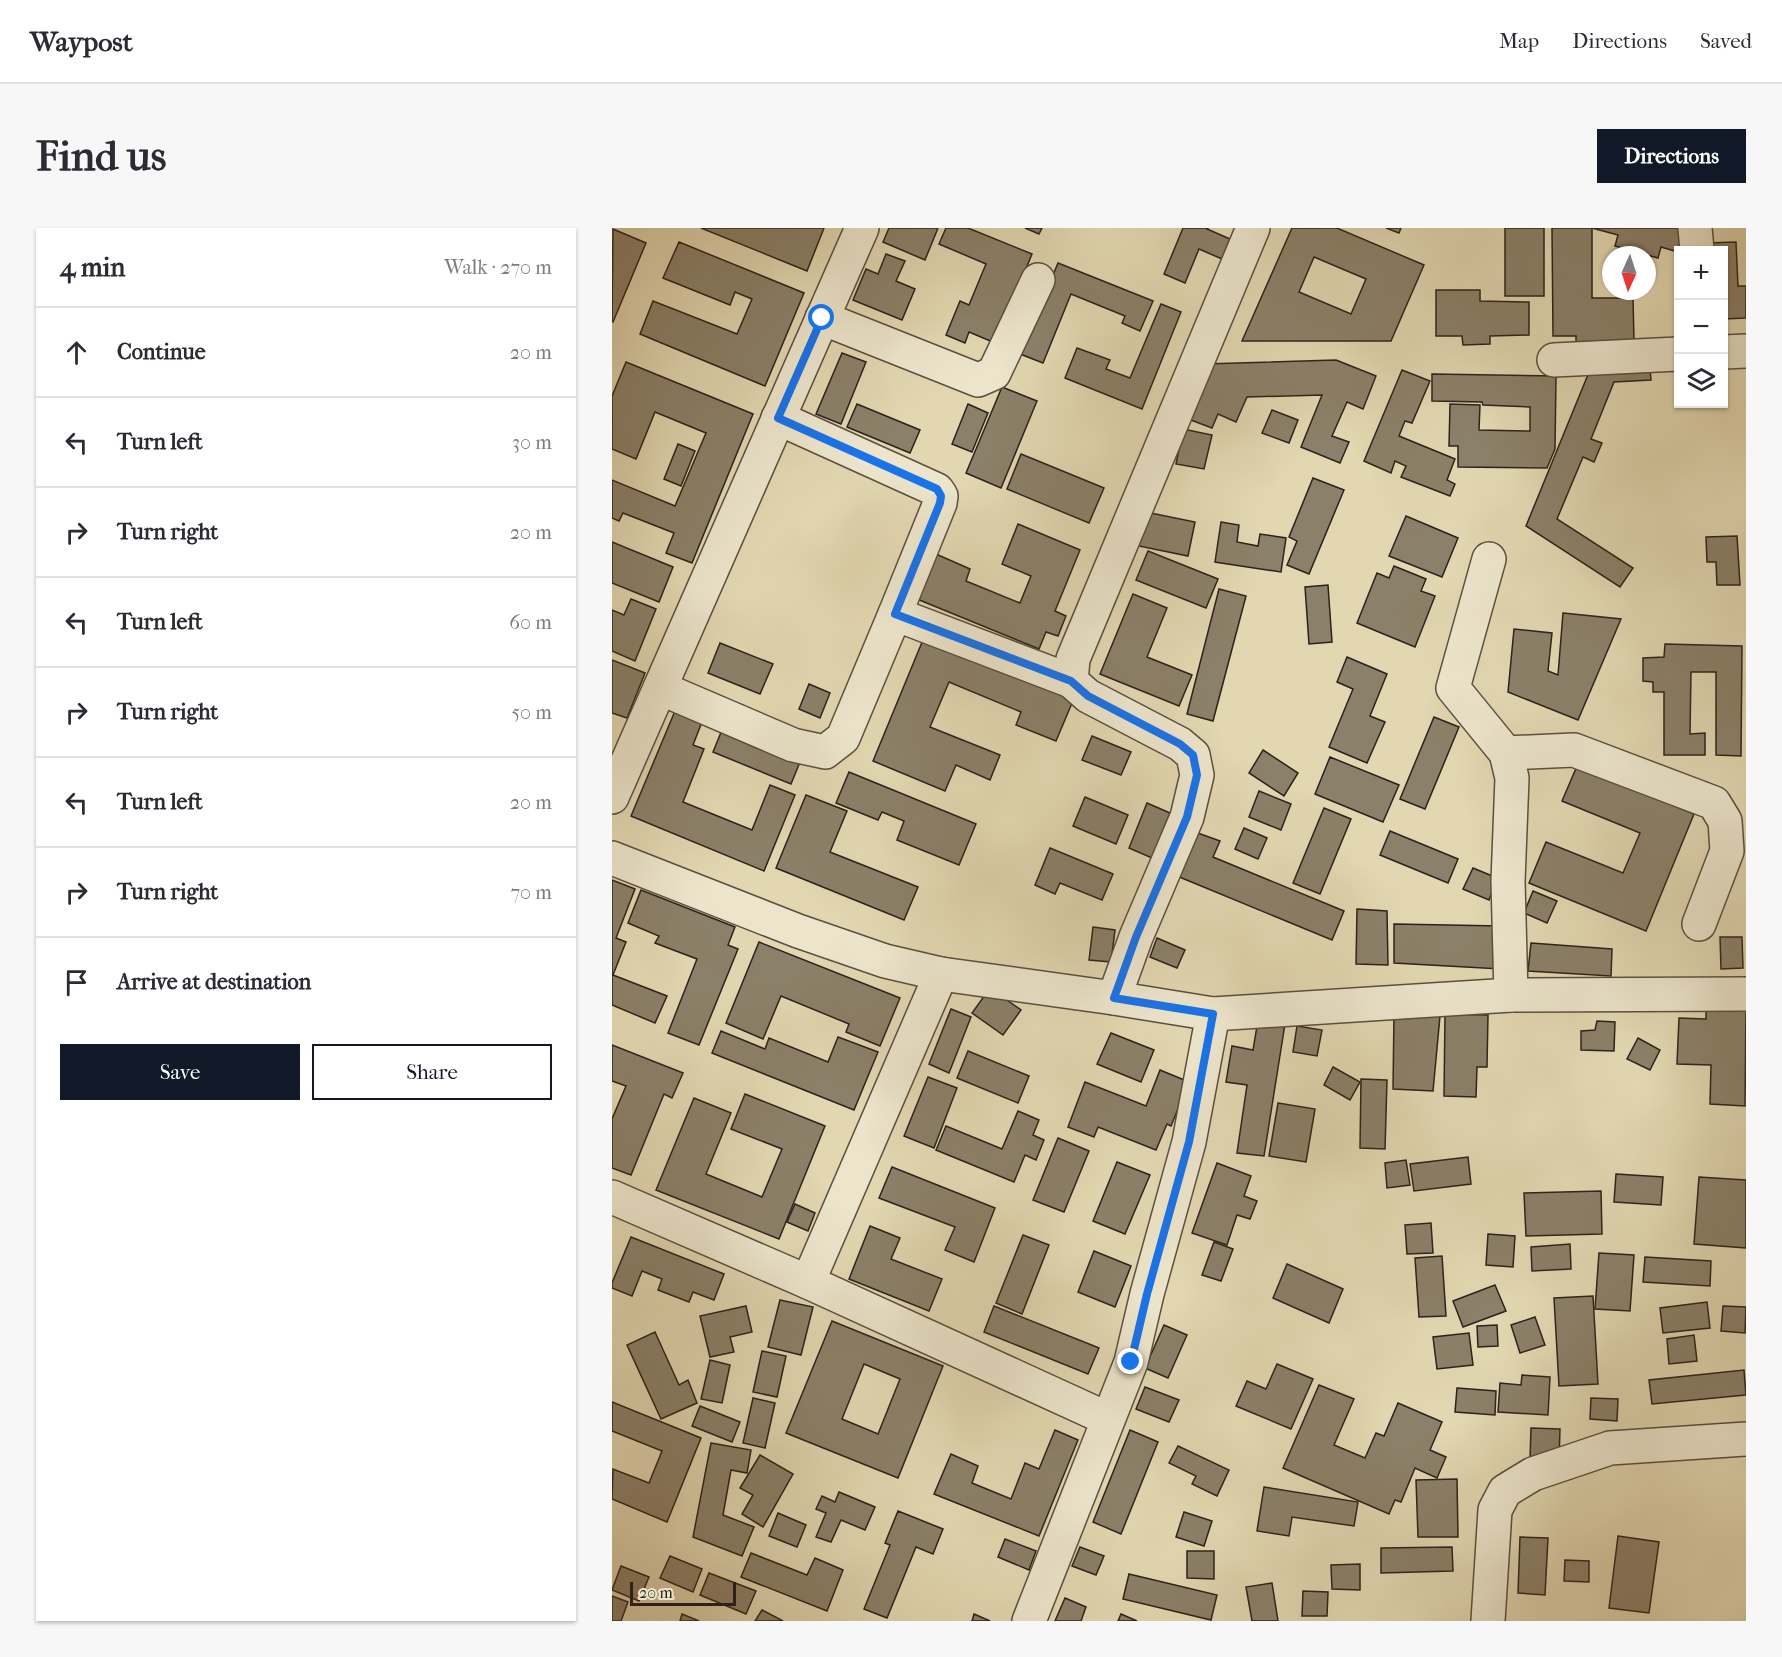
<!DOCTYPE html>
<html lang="en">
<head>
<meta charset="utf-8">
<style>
	:root { --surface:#fff; --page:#f7f7f7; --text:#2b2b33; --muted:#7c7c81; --line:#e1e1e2; --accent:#111827 }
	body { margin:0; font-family:"IM FELL French Canon",serif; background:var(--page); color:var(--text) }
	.controls { position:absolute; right:18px; top:18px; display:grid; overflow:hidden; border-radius:0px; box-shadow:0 2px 4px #0004 }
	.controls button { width:54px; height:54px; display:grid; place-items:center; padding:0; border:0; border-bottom:2px solid var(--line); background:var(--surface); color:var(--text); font:30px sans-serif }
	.compass { position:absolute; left:990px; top:18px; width:54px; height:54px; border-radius:50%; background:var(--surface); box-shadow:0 2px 4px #0004; rotate:183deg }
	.scale { position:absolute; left:18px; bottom:15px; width:106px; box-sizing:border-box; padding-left:6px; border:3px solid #2c221b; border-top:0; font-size:16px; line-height:21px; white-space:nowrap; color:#2c221b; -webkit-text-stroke:4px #ece5cc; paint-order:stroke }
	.stop { position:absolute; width:18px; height:18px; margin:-14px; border:4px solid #1a73e8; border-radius:50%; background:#fff }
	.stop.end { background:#1a73e8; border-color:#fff; box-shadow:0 2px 6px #0008 }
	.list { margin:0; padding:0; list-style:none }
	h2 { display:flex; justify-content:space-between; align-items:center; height:78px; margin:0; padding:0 24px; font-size:26px }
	h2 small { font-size:20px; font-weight:400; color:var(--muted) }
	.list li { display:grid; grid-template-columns:39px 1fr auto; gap:18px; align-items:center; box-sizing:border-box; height:90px; padding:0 24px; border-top:2px solid var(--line) }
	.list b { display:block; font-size:22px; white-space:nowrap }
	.list em { font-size:20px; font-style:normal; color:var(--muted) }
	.actions { display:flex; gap:12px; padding:18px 24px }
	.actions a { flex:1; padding:14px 0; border:2px solid var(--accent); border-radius:0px; text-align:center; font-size:21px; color:var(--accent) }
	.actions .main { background:var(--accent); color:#fff }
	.icon { flex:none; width:33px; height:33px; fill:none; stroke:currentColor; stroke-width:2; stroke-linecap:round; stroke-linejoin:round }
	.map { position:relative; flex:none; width:1134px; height:1393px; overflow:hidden; border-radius:0px }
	header { display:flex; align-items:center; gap:36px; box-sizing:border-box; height:84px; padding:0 30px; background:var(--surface); border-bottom:2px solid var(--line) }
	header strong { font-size:28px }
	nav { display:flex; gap:33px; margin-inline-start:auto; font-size:21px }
	.intro { display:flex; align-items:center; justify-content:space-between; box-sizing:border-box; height:144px; padding:0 36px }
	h1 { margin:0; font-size:42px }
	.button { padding:15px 27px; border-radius:0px; background:var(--accent); color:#fff; font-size:21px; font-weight:700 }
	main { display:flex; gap:36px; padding:0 36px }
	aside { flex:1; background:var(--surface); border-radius:0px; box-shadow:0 2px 4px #0004 }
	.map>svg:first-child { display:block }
</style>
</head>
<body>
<header>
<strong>Waypost</strong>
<nav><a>Map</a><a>Directions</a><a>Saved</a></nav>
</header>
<div class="intro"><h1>Find us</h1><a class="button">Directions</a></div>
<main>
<aside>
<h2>4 min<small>Walk · 270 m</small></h2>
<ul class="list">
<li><svg class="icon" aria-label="ahead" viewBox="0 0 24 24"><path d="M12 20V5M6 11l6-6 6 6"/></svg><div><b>Continue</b></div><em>20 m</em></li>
<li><svg class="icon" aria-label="left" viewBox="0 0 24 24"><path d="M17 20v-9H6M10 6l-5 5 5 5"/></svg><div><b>Turn left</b></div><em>30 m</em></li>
<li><svg class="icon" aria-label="right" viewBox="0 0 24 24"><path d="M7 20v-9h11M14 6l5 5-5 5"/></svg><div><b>Turn right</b></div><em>20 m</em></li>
<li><svg class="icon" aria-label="left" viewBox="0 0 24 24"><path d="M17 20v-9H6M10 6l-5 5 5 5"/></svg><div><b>Turn left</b></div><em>60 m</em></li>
<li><svg class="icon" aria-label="right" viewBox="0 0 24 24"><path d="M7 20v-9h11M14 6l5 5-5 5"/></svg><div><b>Turn right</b></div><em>50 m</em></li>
<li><svg class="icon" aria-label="left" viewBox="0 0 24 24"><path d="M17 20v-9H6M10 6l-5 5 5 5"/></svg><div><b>Turn left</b></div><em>20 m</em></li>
<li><svg class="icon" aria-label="right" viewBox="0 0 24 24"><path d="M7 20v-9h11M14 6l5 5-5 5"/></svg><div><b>Turn right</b></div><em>70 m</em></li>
<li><svg class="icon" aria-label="arrive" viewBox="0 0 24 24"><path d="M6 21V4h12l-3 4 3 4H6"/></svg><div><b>Arrive at destination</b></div></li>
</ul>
<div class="actions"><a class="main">Save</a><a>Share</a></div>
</aside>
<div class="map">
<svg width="1134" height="1393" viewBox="0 0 1134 1393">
	<rect width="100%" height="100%" fill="#e2d7b1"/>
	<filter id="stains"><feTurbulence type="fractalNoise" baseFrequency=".00333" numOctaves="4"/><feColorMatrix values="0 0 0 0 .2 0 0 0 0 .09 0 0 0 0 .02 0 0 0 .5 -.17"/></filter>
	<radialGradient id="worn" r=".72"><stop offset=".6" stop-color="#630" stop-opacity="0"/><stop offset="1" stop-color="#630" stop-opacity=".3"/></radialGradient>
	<g fill="#8b8069" stroke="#2c221b" stroke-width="1.5" fill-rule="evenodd">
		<path d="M89,0H212L195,43Z"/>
		<path d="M277,0H326L313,32L271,14Z"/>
		<path d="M334,0H356L420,26L383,115L357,104L353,115L334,107L348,73L357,77L374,36L327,16Z"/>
		<path d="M413,0H430L427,6Z"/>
		<path d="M571,0H596L595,1L618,11L610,31L587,21L573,55L552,46Z"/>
		<path d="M680,0H725L812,37L779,113H630ZM702,29L754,51L739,86L687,64Z"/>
		<path d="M774,0H789L787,5Z"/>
		<rect x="893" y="0" width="39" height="68"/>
		<path d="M940,0H980V70H1021L1022,114H964V108H941Z"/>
		<path d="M980,0H1073L1066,24L1049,19L1046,30L1003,18L1006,7Z"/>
		<path d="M1,1L34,15L1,94L0,93Z"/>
		<path d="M67,14L192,65L153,158L28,106L41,73L125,106L140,71L123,64L118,77L51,50Z"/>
		<path d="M1124,14L1126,58H1134V90L1112,91V22H1095L1094,15Z"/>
		<path d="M274,26L293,33L284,53L303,61L290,92L241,72L254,41L266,46Z"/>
		<path d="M446,35L541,73L528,103L510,95L513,88L459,66L431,135L408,126Z"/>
		<path d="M824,62H868V73L917,74V107L878,108V116L851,117L850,108H824Z"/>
		<path d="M549,76L569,84L530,181L453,150L465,120L498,132L494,141L518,150Z"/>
		<path d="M230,125L254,134L229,196L204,186Z"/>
		<path d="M1037,129L1039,152L1002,154L979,211L990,215L982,234L971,229L945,291L1021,340L1008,359L914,298L982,132Z"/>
		<path d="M724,132L764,148L751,181L735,174L720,208L737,214L728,235L689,219L710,167L635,169L624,194L606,186L600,200L571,189L593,136Z"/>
		<path d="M14,134L141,186L80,335L54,325L62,305L11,285L7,293L0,290V252L63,278L94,205L43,184L24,231L0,221V168Z"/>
		<path d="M790,142L818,153L800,195L793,193L787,208L843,231L835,252L843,256L838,268L789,249L794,238L783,233L779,245L752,233Z"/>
		<path d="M820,146L944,148L943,221L935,240L846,239V218H837L838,176L868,177L867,202L918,203V179L871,177L870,174L820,173Z"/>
		<path d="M390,159L425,173L389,260L354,245Z"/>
		<path d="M245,176L308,202L298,225L235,199Z"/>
		<path d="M356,176L376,185L360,224L340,216Z"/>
		<path d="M660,182L686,192L677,215L650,205Z"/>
		<path d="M571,201L600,207L592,241L564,236Z"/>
		<path d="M66,216L83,223L69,258L52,251Z"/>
		<path d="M409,226L492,260L477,295L395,261Z"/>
		<path d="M701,250L732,262L697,346L675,337L685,313L677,309Z"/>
		<path d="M524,282L583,294L576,328L517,316Z"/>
		<path d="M794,288L846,310L830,349L777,328Z"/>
		<path d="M609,294L627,297L625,314L646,318L648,306L674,310L669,344L603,334Z"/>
		<path d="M406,296L468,322L443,383L454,388L446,408L434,404L427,421L305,371L324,326L358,341L354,353L408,375L419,348L390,336Z"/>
		<path d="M1125,308L1128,357H1105L1104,334H1095L1094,309Z"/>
		<path d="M0,314L61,339L47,374L0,355Z"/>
		<path d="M536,323L606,351L594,380L524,352Z"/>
		<path d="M782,338L814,351L809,363L823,368L803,419L745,395L765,345L777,350Z"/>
		<path d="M716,357L720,414L697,416L693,359Z"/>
		<path d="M607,361L634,368L601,493L575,486Z"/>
		<path d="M521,366L555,380L535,429L580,447L567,478L488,446Z"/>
		<path d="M19,371L44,381L23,433L0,423V382L12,387Z"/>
		<path d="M951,385L1009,391L966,492L896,464L902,401L940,405L936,443L946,447Z"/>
		<path d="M313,407L463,468L444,513L404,497L409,484L337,454L318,499L388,527L378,552L344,537L333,563L261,533Z"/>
		<path d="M108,415L161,436L148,466L96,445Z"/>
		<path d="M1053,416L1130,418L1129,528L1104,527V444H1079L1078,506L1093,505V527H1052V464H1041V454L1031,453V430L1052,429Z"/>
		<path d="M735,429L775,446L758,488L773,494L755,535L717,519L741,461L725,454Z"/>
		<path d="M0,432L33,445L15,490L0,485Z"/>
		<path d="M197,456L218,465L208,490L187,481Z"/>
		<path d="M63,483L90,494L81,517L92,521L71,574L140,602L158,557L183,567L152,643L19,588Z"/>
		<path d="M822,489L847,499L813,581L788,571Z"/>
		<path d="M112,497L190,529L179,556L101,524Z"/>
		<path d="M480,508L519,524L509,547L470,532Z"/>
		<path d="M651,522L686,545L672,568L637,545Z"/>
		<path d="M718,529L787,557L771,594L703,566Z"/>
		<path d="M965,538L1082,586L1034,703L917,655L934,614L1011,645L1028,605L950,573Z"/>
		<path d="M237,544L364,596L347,637L285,612L292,593L270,584L266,592L224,575Z"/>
		<path d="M647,563L679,576L669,602L637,589Z"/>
		<path d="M194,567L235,583L218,624L306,659L292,692L164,640Z"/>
		<path d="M473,569L516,587L504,616L461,598Z"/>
		<path d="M535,575L558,585L540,630L517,620Z"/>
		<path d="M712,580L739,591L708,666L681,655Z"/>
		<path d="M632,600L655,610L646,631L623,621Z"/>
		<path d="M778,603L846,631L836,655L768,627Z"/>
		<path d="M583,604L608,613L601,629L732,683L720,712L565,648Z"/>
		<path d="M438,620L501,646L490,672L448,655L443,666L423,657Z"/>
		<path d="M861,640L885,650L877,672L851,661Z"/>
		<path d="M0,652L23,661L4,710L14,714L1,747L55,768L43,795L0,777Z"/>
		<path d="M29,662L123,699L116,717L126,721L87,817L56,805L85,731L43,715L47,708L16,695Z"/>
		<path d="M921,663L945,673L935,695L912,685Z"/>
		<path d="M745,681L775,683L776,737L744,736Z"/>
		<path d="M782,696L889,698V741L782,735Z"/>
		<path d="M481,699L503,702L499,734L477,732Z"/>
		<path d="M1108,709H1130L1131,740L1109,741Z"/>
		<path d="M545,710L573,722L565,740L538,729Z"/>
		<path d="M147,714L288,770L268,818L234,804L237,796L169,768L151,811L114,795Z"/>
		<path d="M919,715L1000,721L999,748L916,743Z"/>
		<path d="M378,760L409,782L391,807L360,785Z"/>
		<path d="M1094,776L1134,778L1133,878L1098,876L1099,837L1065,836L1067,790L1094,791Z"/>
		<path d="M339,781L359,789L337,845L317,836Z"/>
		<path d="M782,786L828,788L821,863L781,861Z"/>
		<path d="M833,786L876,787L875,839H865L864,869L832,868Z"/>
		<path d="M646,792L673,796L652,928L625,925L635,857L614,854L620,818L641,822Z"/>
		<path d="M985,793L1003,794L1002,823L969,822V803L983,802Z"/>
		<path d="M685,798L710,802L705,828L681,824Z"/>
		<path d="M109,803L153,821L157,810L216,834L226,809L266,824L242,882L100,825Z"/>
		<path d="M499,805L542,822L529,854L485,836Z"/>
		<path d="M1026,810L1048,822L1038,842L1015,831Z"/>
		<path d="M0,817L71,845L60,870L52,866L19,947L0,940V891L14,858L0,853Z"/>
		<path d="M356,823L417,848L406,875L345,850Z"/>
		<path d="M721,839L748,854L738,872L712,857Z"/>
		<path d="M548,842L577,854L559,898L555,896L544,922L486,899L482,909L456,899L473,854L534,878Z"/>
		<path d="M316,849L345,860L322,920L292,908Z"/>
		<path d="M749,851L775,852L773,921L748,920Z"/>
		<path d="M133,866L213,898L167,1011L44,962L82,870L119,885L94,946L150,969L170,921L119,901Z"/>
		<path d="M666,875L703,881L694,934L657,928Z"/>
		<path d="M406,883L427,892L421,907L432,912L424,932L413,927L402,954L324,922L334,898L390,921Z"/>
		<path d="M446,910L477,923L452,984L421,972Z"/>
		<path d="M856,929L859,956L802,963L798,936Z"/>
		<path d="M794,932L798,957L775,960L773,935Z"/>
		<path d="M505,934L538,947L513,1006L481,993Z"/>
		<path d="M605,935L639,948L632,968L645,973L638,991L625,987L615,1017L580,1005Z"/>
		<path d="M280,939L383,980L362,1034L333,1022L343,999L267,970Z"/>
		<path d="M1004,946L1051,949L1049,977L1002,974Z"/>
		<path d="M1087,949L1134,952V1020L1082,1016Z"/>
		<path d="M989,963L990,1006L914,1008L912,965Z"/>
		<path d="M183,976L203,985L196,1003L175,994Z"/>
		<path d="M819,995L821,1025L795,1026L793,997Z"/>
		<path d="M258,998L288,1010L279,1031L330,1051L317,1083L237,1051Z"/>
		<path d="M876,1006L903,1008L901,1039L874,1037Z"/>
		<path d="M411,1007L437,1017L410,1086L384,1075Z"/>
		<path d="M19,1009L112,1046L102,1072L81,1064L77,1074L46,1062L50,1051L30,1043L20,1068L0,1060V1055Z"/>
		<path d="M602,1014L621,1021L609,1053L590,1047Z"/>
		<path d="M958,1016L959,1041L920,1043L919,1019Z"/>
		<path d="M482,1023L519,1038L503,1079L466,1064Z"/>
		<path d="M987,1025L1022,1027L1018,1083L983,1081Z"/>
		<path d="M830,1028L834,1088L807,1089L803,1030Z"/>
		<path d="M1033,1029L1099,1033L1098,1058L1031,1054Z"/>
		<path d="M675,1036L731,1061L717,1095L661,1070Z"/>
		<path d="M883,1057L894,1083L851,1099L841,1073Z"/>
		<path d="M981,1068L986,1156L947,1158L942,1070Z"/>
		<path d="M168,1072L201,1079L189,1127L156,1119Z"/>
		<path d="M1095,1074L1098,1100L1051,1105L1048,1080Z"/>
		<path d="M134,1078L140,1104L118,1109L122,1124L98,1129L88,1088Z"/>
		<path d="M382,1078L487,1120L476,1146L372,1104Z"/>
		<path d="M1111,1078L1134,1079L1133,1105L1109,1103Z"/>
		<path d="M923,1089L933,1117L908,1125L899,1097Z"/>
		<path d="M220,1093L331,1138L286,1250L174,1205ZM252,1136L288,1151L266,1206L230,1191Z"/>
		<path d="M552,1097L575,1107L556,1150L533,1140Z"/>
		<path d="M885,1097L886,1118L866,1119L865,1098Z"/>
		<path d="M43,1104L67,1157L76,1152L85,1175L49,1191L15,1117Z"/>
		<path d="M857,1105L861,1137L825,1141L821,1109Z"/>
		<path d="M1082,1107L1085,1133L1057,1136L1055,1111Z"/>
		<path d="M150,1123L174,1128L165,1169L141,1164Z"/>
		<path d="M98,1132L118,1137L110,1175L89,1171Z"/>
		<path d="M665,1136L701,1151L679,1201L624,1178L635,1153L654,1161Z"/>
		<path d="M1132,1142L1134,1167L1040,1176L1037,1152Z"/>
		<path d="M910,1147L938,1149L936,1187L886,1184L888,1155L909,1157Z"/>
		<path d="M707,1157L742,1171L722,1217L753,1230L764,1205L772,1208L786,1175L830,1194L818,1222L834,1229L825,1250L803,1240L789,1274L783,1272L777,1286L671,1240Z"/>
		<path d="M533,1159L567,1172L557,1194L524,1181Z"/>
		<path d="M845,1160L884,1163L883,1187L843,1184Z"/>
		<path d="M141,1170L163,1175L153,1220L131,1215Z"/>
		<path d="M979,1170L1006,1171L1005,1193L978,1191Z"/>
		<path d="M0,1174L89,1210L55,1294L0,1271L1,1241L37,1255L50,1223L0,1203Z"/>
		<path d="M88,1178L128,1194L120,1214L80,1198Z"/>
		<path d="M919,1200L948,1201L947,1234L918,1233Z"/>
		<path d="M443,1202L466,1212L427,1308L322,1266L339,1226L366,1238L360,1255L399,1271L413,1235L427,1241Z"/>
		<path d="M518,1202L546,1214L509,1306L481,1294Z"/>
		<path d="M99,1215L139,1222L135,1245L119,1242L111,1287L142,1299L130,1328L81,1309Z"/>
		<path d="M566,1218L617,1242L605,1268L580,1256L584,1248L557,1235Z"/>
		<path d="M148,1227L181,1246L151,1299L130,1286L141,1267L128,1260Z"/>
		<path d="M845,1251L846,1309H806L804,1252Z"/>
		<path d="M652,1259L746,1274L742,1298L680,1289L677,1308L645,1303Z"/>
		<path d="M227,1264L263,1279L253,1302L229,1292L219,1314L204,1309L214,1285L204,1281L210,1268L223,1274Z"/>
		<path d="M286,1283L331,1301L321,1326L304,1319L275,1390L252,1381L278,1317L273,1315Z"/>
		<path d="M572,1284L600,1293L592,1318L564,1309Z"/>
		<path d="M166,1285L194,1297L185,1319L157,1308Z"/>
		<path d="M1006,1308L1047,1314L1037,1385L997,1380Z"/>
		<path d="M908,1309L936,1310L933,1367L906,1365Z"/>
		<path d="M393,1311L424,1323L417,1342L386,1329Z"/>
		<path d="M468,1319L492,1328L484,1347L460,1338Z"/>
		<path d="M840,1319L841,1343L769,1345V1320Z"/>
		<path d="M575,1323H602V1351L575,1350Z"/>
		<path d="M139,1325L195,1347L203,1330L231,1342L215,1383L129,1349Z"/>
		<path d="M58,1328L90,1341L81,1364L48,1350Z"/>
		<path d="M953,1332L977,1333V1354L952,1353Z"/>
		<path d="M748,1336V1362L720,1361L719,1337Z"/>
		<path d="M9,1338L37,1349L27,1373L0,1362Z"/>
		<path d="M97,1345L144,1363L134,1386L88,1367Z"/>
		<path d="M517,1346L605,1367L599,1392L511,1371Z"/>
		<path d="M660,1355L666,1393H640L634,1359Z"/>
		<path d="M691,1363L716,1364L715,1388H690Z"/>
		<path d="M0,1368L16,1374L9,1393H0Z"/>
		<path d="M453,1370L474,1379L469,1393H443Z"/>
		<path d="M150,1382L171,1393H143Z"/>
		<path d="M70,1386L87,1393H68Z"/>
		<path d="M362,1386L378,1393H360Z"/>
		<path d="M509,1386L525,1393H506Z"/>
	</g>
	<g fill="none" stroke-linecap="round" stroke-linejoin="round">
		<defs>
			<g id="minor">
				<path d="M1083,0L1085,22"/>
				<path d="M210,90L366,152L382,145L426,52"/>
				<path d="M1112,124L1134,123"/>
				<path d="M942,132L1066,126"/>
				<path d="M166,190L325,262L329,268L328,275L283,386"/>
				<path d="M877,331L841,460L894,525L900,550L896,653L899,767"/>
				<path d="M48,460L181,517L213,524L231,510L283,386L459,453"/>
				<path d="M894,525L962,522L1102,575L1113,593L1115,623L1087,696"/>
				<path d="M0,569L250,0"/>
				<path d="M0,630L186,703L273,733L329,746L502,770L601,786L899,767L1134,766"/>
				<path d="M502,770L524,709L575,589L585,547L581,527L568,516L476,468L459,453L461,431L641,0"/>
				<path d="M0,969L196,1054L496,1191"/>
				<path d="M196,1054L329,746"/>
				<path d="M417,1393L519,1134L535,1066L577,914L601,786"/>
				<path d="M876,1393L883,1282L893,1263L921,1246L998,1220L1134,1211"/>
			</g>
		</defs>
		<use href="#minor" stroke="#5a4f40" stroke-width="36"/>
		<use href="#minor" stroke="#ece5cc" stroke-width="33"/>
	</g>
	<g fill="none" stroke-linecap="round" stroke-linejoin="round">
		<path stroke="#1a73e8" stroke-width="8" d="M210,90L166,190L325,261L329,268L328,275L283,386L459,453L476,468L568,516L581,527L585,547L575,589L524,709L502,770L601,786L577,914L535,1066L519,1134"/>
	</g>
	<rect width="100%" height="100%" filter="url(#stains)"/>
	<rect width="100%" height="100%" fill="url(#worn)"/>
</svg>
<div class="controls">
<button>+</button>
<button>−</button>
<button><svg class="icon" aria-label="layers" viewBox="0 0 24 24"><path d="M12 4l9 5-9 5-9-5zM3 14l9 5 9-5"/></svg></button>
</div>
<svg class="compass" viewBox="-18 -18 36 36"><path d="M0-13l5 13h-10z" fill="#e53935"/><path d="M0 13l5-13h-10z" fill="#7c7c81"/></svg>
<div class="scale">20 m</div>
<div class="stop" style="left:210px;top:90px"></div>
<div class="stop end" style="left:519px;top:1134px"></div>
</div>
</main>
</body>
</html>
